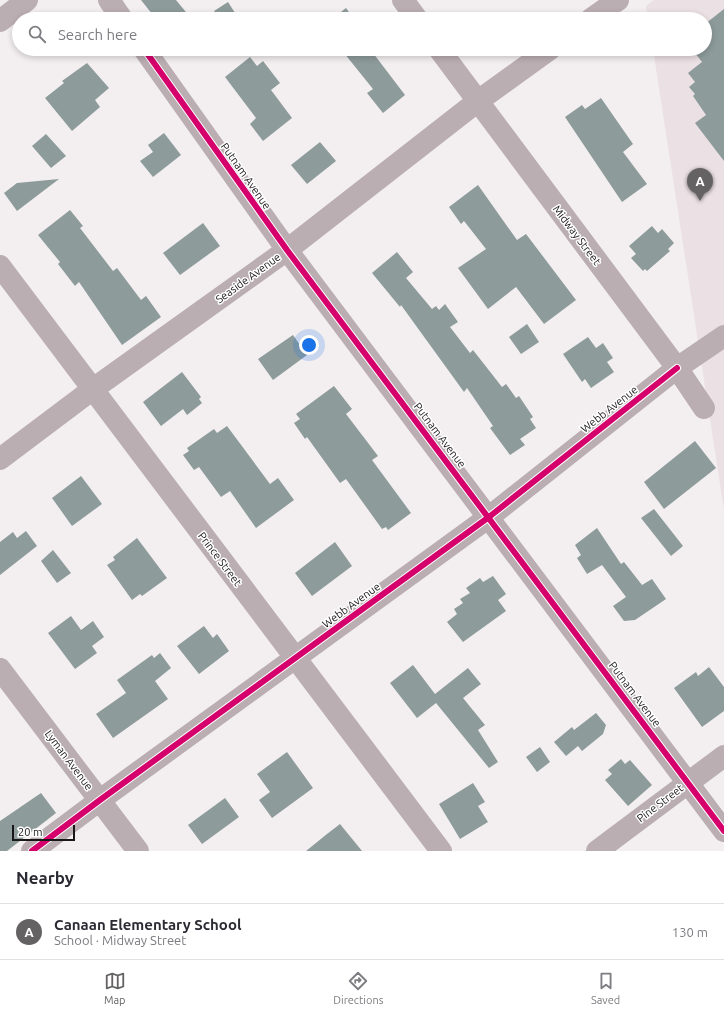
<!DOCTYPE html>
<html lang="en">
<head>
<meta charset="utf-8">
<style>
	:root { --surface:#fff; --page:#f2f2f3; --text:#2b2b33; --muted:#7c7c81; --line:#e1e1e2; --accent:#656263 }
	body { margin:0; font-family:Ubuntu,sans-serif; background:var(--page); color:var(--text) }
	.scale { position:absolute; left:12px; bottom:10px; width:63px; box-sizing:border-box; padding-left:4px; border:2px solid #191617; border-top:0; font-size:11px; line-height:14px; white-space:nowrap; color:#191617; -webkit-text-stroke:3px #fff; paint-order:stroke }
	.you { position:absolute; left:309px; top:345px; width:14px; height:14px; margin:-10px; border:3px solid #fff; border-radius:50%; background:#1a73e8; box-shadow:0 0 0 6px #1a73e833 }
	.badge { display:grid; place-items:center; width:26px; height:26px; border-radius:50%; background:var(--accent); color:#fff; font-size:13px; font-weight:700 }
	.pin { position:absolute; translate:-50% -33px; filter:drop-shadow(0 1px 2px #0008) }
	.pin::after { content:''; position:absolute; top:21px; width:14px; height:12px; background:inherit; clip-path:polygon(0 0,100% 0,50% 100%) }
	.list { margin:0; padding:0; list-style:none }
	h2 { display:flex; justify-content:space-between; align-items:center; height:52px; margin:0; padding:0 16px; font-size:17px }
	h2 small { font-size:13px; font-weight:400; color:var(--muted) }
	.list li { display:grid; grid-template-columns:26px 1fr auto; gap:12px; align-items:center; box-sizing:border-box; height:56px; padding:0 16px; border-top:1px solid var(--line) }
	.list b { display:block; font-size:15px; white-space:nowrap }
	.list p { margin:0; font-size:13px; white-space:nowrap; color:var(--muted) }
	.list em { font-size:13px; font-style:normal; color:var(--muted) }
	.icon { flex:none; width:22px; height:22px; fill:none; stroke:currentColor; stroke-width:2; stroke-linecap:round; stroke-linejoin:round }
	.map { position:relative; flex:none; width:724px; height:851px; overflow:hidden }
	.search { position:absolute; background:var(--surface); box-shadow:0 2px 6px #0003; left:12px; right:12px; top:12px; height:44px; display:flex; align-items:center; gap:10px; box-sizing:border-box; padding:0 14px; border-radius:22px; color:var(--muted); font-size:15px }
	.sheet { height:108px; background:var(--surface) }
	nav { display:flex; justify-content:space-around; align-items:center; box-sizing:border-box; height:56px; border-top:1px solid var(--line); background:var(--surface); font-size:11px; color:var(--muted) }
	nav a { display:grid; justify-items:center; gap:2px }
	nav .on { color:var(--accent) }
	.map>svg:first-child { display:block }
</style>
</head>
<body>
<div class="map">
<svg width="724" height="851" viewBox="0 0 724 851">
	<rect width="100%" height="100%" fill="#f3eff0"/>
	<path fill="#ebe0e3" d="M654,0H724V510L653,49H705V19H648L646,6Z"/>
	<g fill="#8e9b9b">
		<path d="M141,0H176L190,17L188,19H156Z"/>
		<path d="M228,2L239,19H219L214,11Z"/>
		<path d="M346,8L354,19H332Z"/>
		<path d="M724,9V161L695,123L706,115L693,96L695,94L689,87L695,82L688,73L702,62L692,49H705V24Z"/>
		<path d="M337,49H370L405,95L383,113L367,93L373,89L344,53L341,55Z"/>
		<path d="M250,57L257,66L263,61L280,83L271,90L292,118L263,141L250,124L256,118L225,77Z"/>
		<path d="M87,63L109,88L95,100L100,107L72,131L45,98L64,83L62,81Z"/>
		<path d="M601,98L633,144L623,152L647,184L622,202L565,117L582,105L585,109Z"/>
		<path d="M164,133L181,155L153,177L140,161L153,152L148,145Z"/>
		<path d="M46,134L66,156L51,168L32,146Z"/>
		<path d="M320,142L336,161L307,184L291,165Z"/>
		<path d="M59,179L17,211L4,193L17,183Z"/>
		<path d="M478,185L517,240L526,234L576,300L544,324L516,287L488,309L458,268L486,249L464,221L461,224L449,207Z"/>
		<path d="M70,210L83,226L80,228L113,271L117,268L141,300L146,296L161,317L122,345L79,282L75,286L58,264L60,262L38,235Z"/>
		<path d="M203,223L220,246L180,275L163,253Z"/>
		<path d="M652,226L658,233L662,229L674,243L668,249L670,251L647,271L645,269L643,271L631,258L636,254L629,246Z"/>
		<path d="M397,252L413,272L406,278L432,309L436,306L439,310L445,304L458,322L450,327L470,353L473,350L502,387L506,384L516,398L519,396L533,417L530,419L536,428L520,439L525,445L510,455L490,428L493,426L467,388L464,392L401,305L400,307L372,273Z"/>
		<path d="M527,324L539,342L521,354L509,337Z"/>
		<path d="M293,335L307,355L273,380L258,359Z"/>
		<path d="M588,337L596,348L603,343L613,358L607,362L614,372L591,388L585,379L582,382L563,354Z"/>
		<path d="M182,372L201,397L199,399L202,403L187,415L183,409L161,426L143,402Z"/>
		<path d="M334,386L352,409L346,414L378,456L372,460L411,513L388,530L386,527L382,529L346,479L340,483L307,437L305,439L294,423L300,419L296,414Z"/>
		<path d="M227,426L270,484L278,478L294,500L256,528L230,491L221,497L199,467L194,470L183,455L189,451L187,448L214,429L217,433Z"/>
		<path d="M695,441L716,468L664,509L644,482Z"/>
		<path d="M81,476L102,504L72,526L52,498Z"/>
		<path d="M654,509L683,546L671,556L641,518Z"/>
		<path d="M597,528L621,564L624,562L642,585L652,579L666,599L635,620L624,621L613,606L626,597L602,565L587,574L577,558L581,555L575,545Z"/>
		<path d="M26,531L37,546L0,575V542L13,532L17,538Z"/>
		<path d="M137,538L167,578L142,596L140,594L132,600L107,565L115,560L113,557Z"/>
		<path d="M335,542L352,566L312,596L295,573Z"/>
		<path d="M53,550L71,573L57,583L41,561Z"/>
		<path d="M493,576L506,594L498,600L506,611L463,642L447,622L457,614L454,609L463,603L460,599L470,593L466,588L480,578L483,582Z"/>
		<path d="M71,616L81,630L93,621L104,637L92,646L97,653L75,669L48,633Z"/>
		<path d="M204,626L213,638L217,634L229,651L199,674L177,646Z"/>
		<path d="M160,653L171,668L155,681L168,699L113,738L96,714L126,693L117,680L152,655L154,658Z"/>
		<path d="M413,665L435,694L468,668L481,684L463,698L485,725L478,730L498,762L489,768L436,703L417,718L390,683Z"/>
		<path d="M709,667L724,687V711L702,727L674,688L696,672L698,676Z"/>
		<path d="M596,713L606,725L603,734L582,751L578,746L566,756L554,742L572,727L574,730Z"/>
		<path d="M540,747L550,762L537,772L526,757Z"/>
		<path d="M287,752L313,788L272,818L259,800L270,792L257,774Z"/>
		<path d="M621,759L625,764L630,760L652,785L628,806L605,780L612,774L608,770Z"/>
		<path d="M473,783L485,802L478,806L488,822L460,839L439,804Z"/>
		<path d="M41,793L56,813L7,851H0V821Z"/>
		<path d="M225,798L239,817L202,844L188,825Z"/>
		<path d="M340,824L362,851H306L327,834Z"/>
	</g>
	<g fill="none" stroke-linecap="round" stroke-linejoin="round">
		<g stroke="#bbaeb3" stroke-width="22">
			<path d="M109,0L122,19"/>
			<path d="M403,0L417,19"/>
			<path d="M591,19L618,0"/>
			<path d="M0,21L27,0"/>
			<path d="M144,49L287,250L724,831"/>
			<path d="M439,49L677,368L704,408"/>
			<path d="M0,266L441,851"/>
			<path d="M0,459L93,389L287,250L478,101L550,49"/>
			<path d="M0,669L138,851"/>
			<path d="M32,851L100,800L489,517L677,368L724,336"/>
			<path d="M597,851L724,756"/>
		</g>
		<defs>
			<g id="cycleway">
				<path d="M144,49L287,250L724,831"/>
				<path d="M32,851L100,800L489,517L677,368"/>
			</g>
		</defs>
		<use href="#cycleway" stroke="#fff" stroke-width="8"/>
		<use href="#cycleway" stroke="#d6006c" stroke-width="6"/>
	</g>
	<g text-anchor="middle" stroke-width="3" stroke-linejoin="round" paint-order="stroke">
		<g font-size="11" fill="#191617" stroke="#fff">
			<text transform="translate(246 176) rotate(55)" y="4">Putnam Avenue</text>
			<text transform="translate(577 235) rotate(53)" y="4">Midway Street</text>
			<text transform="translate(248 278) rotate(-36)" y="4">Seaside Avenue</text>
			<text transform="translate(609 409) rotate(-38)" y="4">Webb Avenue</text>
			<text transform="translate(440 435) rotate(53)" y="4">Putnam Avenue</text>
			<text transform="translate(220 559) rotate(53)" y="4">Prince Street</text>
			<text transform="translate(351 605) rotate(-36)" y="4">Webb Avenue</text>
			<text transform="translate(635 694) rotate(53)" y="4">Putnam Avenue</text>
			<text transform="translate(69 760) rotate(53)" y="4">Lyman Avenue</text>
			<text transform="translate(660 803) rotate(-37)" y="4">Pine Street</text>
		</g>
	</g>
</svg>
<div class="scale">20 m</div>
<div class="you"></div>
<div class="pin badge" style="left:700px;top:201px">A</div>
<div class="search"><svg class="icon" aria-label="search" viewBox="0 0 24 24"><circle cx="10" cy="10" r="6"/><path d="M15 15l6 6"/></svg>Search here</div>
</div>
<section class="sheet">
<h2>Nearby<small></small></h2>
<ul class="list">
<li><span class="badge">A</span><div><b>Canaan Elementary School</b><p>School · Midway Street</p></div><em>130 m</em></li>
</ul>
</section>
<nav>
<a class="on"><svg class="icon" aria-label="map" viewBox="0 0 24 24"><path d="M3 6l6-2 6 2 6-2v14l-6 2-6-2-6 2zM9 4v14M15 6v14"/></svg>Map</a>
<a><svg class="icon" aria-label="directions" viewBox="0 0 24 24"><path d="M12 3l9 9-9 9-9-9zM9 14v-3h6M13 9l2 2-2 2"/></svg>Directions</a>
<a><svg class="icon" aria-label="saved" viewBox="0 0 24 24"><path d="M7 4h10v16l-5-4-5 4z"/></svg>Saved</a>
</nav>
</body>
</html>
